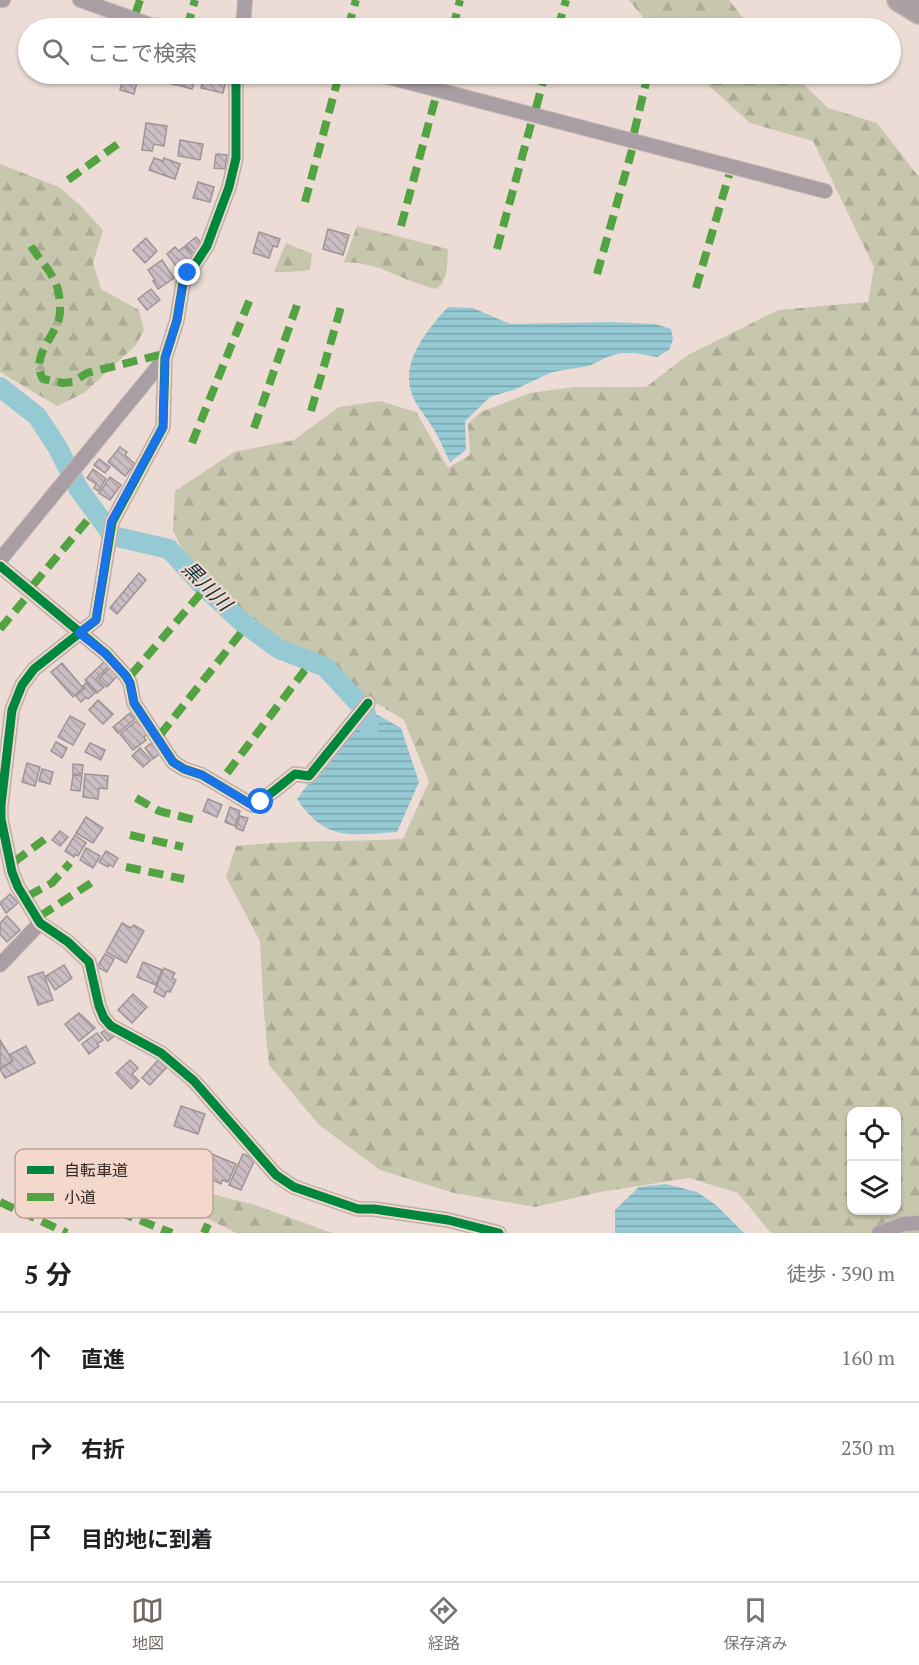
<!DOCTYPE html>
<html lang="ja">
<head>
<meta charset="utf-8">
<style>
	:root { --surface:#fff; --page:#f6f6f6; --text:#202124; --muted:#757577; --line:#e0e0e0; --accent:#746862 }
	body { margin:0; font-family:"PT Serif","Noto Sans JP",serif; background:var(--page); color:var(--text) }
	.controls { position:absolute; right:18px; bottom:18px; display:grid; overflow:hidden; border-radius:12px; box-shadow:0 2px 4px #0004 }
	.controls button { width:54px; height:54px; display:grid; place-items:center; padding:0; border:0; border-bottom:2px solid var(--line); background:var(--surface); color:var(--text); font:30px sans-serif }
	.stop { position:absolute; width:18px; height:18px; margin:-14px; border:4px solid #1a73e8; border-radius:50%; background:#fff }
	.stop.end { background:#1a73e8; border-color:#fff; box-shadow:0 2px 6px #0008 }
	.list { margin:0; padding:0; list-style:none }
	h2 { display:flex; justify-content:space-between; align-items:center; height:78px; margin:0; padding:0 24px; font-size:26px }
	h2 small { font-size:20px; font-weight:400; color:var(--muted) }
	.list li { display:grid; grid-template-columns:39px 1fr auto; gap:18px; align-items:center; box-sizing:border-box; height:90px; padding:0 24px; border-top:2px solid var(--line) }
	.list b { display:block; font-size:22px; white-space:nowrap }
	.list em { font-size:20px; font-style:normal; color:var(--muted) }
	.icon { flex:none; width:33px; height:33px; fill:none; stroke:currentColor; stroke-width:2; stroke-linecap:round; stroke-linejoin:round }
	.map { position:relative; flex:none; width:919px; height:1233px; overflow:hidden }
	.search { position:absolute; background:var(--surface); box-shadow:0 2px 4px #0004; left:18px; right:18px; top:18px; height:66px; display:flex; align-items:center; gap:15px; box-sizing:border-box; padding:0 21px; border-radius:33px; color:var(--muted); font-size:22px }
	.sheet { height:348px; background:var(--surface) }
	nav { display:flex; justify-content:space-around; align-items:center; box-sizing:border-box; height:84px; border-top:2px solid var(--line); background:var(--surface); font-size:16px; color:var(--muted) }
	nav a { display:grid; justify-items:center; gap:3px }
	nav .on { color:var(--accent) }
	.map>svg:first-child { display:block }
</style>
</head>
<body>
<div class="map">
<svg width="919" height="1233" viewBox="0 0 919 1233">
	<defs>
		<pattern id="forest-firs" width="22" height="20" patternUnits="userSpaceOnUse" patternTransform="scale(1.5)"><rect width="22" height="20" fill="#c7c7ad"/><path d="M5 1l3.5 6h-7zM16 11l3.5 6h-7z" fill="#acab95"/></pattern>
		<pattern id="water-rules" width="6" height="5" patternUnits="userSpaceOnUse" patternTransform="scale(1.5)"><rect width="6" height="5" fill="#95cad5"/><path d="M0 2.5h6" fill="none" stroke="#7aa4ad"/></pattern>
		<pattern id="building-back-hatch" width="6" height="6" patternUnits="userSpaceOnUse" patternTransform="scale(1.5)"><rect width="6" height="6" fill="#cabdc4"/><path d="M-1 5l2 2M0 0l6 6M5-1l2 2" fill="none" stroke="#aea2a8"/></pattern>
	</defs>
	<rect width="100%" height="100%" fill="#ecdcd5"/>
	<g fill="url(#forest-firs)" fill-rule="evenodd">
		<path d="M629,0H729L751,28H652Z"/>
		<path d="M696,74H793L828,108L877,123L919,177V1233H771L738,1193L689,1178L600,1192L535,1207L454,1193L380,1170L319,1125L269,1065L264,1013L260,941L226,877L236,846C292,840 347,842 403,839L429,782L404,720L360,693L332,662L287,648L193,569L173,531L175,491L234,452L294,440L339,407L380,401L416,412L448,468L470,455L468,424L481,412L530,393L575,387H646L688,355L778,310L868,302L874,267L813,141L750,123ZM852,1112H896V1210H852Z"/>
		<path d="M0,164L59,187L81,206L103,230L93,263L101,289L139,310L144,330L136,345L84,393L57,406L0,372Z"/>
		<path d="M357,226L448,249C447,263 449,280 436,289C401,281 383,263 344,262Z"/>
		<path d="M286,243L312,254L310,270C298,271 286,273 274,272Z"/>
		<path d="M125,1166L166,1175L212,1194L255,1205L332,1233H236L167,1198L144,1184L123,1180L108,1173Z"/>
	</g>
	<g fill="url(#water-rules)">
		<path d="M448,307L473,308L510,324L612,322L655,324L671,329L673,339L669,350L657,357L635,353H622L607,357L589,366L552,372L516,389L490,397L465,421L466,450L450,462C445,452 441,442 436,433C430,422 421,412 415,401C396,367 426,331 448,307Z"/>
		<path d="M365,708L401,728L419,782L397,832C351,835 326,842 297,799Z"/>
		<path d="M666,1184L697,1192L716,1205L744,1233H615V1210L639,1187Z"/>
	</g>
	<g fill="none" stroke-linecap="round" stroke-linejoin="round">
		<path stroke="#95cad5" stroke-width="20" d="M0,387L37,416L58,448L78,488L113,536L169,549L204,587L242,622L279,649L325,667L365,710L369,727"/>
	</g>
	<g fill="url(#building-back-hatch)" stroke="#9e9596" stroke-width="1.5">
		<path d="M124,74H139L134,94L120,90Z"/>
		<path d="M175,74H180L176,85L171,84Z"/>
		<path d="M181,74H196L192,89L178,85Z"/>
		<path d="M204,74L216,75L215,77L226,80L223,93L201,88Z"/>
		<path d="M146,123L167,126L164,146L154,144L152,151L142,150Z"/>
		<path d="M180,140L203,144L200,160L178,156Z"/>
		<path d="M216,154L227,155L225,169L214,168Z"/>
		<path d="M154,158L163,161L164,158L180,164L175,179L149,170Z"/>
		<path d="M198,182L214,187L210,202L193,198Z"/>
		<path d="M328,229L349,235L343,255L323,249Z"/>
		<path d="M259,232L280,239L277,247L273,246L269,258L253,253Z"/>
		<path d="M196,237L204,246L194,254L186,245Z"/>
		<path d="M146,238L157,251L145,263L133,250Z"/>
		<path d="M185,246L195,259L180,271L167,254L175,247L179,251Z"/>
		<path d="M162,260L174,278L158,289L153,281L155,280L148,270Z"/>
		<path d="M151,289L160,300L147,310L138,299Z"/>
		<path d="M120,447L127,452L125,455L135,464L125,476L108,462Z"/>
		<path d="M99,459L110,467L105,473L94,465Z"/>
		<path d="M93,469L106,479L98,491L94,488L96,484L87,478Z"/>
		<path d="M110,477L121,485L110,500L99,493Z"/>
		<path d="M139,573L146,580L117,614L110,608Z"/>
		<path d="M106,660L110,665L96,679L104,687L97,693L85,680Z"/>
		<path d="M62,663L83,688L73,697L51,672Z"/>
		<path d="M111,666L119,674L107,687L99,679Z"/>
		<path d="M86,683L95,693L88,699L86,697L81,702L76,696L85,688L83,686Z"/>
		<path d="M98,700L113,714L103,724L89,710Z"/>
		<path d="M130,713L135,719L118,733L113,727Z"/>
		<path d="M70,716L85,724L73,745L58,737Z"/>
		<path d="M136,721L147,734L144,737L146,740L133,750L120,734Z"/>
		<path d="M154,741L162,752L153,759L145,748Z"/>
		<path d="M56,742L67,748L62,758L51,751Z"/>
		<path d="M90,743L105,750L101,760L85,752Z"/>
		<path d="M140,748L151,760L143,767L132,756Z"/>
		<path d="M27,763L40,767L35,786L22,782Z"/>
		<path d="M73,764L83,765L82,774H73Z"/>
		<path d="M42,769L53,772L50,784L39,781Z"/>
		<path d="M85,774L108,776L107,789L99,788L98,799L83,797Z"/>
		<path d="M73,775L82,776L80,791L71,790Z"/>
		<path d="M208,799L222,805L217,817L203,811Z"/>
		<path d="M230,807L240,811L235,826L225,822Z"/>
		<path d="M240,816L248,818L243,831L236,828Z"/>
		<path d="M86,817L103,828L93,843L76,833Z"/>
		<path d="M60,831L68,837L60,846L52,840Z"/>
		<path d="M75,835L86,843L78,856L75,854L74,857L65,851Z"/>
		<path d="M86,848L100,856L93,868L80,860Z"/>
		<path d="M106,851L118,858L113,867L109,864L108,867L99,862Z"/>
		<path d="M10,894L18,903L6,913L0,903Z"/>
		<path d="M7,916L20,930L7,942L0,934V923Z"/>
		<path d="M122,923L131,928L134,925L144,931L126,963L106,952Z"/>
		<path d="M105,954L114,959L107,972L97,967Z"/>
		<path d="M143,962L162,970L156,985L137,977Z"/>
		<path d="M64,965L72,978L55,990L46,976Z"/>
		<path d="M164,968L175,973L172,978L176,980L170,992L167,991L164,997L154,992Z"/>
		<path d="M43,972L53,1000L38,1005L28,977Z"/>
		<path d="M133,994L147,1007L132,1023L118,1010Z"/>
		<path d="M79,1013L95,1028L79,1041L65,1024Z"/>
		<path d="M107,1029L113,1037L108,1041L101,1033Z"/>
		<path d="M97,1033L103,1040L97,1044L99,1046L89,1054L82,1044Z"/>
		<path d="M0,1040L13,1061L0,1069Z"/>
		<path d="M26,1046L35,1063L5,1078L0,1069L13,1061L9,1055Z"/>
		<path d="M130,1060L138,1068L132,1074L139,1081L131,1089L116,1073Z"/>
		<path d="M158,1060L166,1068L150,1085L142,1078Z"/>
		<path d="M181,1106L205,1114L198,1134L174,1126Z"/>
		<path d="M209,1153L236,1164L228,1182L222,1180L221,1184L200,1174Z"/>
		<path d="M243,1154L255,1159L241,1190L229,1185Z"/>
	</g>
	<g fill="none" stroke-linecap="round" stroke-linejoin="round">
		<defs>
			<g id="minor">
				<path d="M0,0H3"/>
				<path d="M80,0L159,28"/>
				<path d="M243,28L245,0"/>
				<path d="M236,74V158L229,187L207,246L183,283L177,320L165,358L163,427L112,522L96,620L34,669L22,685L12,710L1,805V819L12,872L18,887L40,923L68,942L89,962L99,1006L104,1018L111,1026L161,1053L194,1081L276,1175L294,1187L358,1209H374L448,1220L499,1233"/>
				<path d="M377,74L825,191"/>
				<path d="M0,560L165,358"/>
				<path d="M0,566L106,654L126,676L130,683L134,703L173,762L184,769L202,775L252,805C265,800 283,783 295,774L309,776L368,703"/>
				<path d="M0,965L40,923"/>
				<path d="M879,1233L904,1224L919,1223"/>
			</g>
			<path id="primary" d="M898,0L919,13"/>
		</defs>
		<use href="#minor" stroke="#c6b9b3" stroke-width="16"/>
		<use href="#primary" stroke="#c6b9b3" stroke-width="24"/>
		<use href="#minor" stroke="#a89ea3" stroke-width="14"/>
		<use href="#primary" stroke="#aca0a3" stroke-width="21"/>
		<g stroke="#53a342" stroke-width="8" stroke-dasharray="15 8" stroke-linecap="butt">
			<path d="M136,12L140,0"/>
			<path d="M187,28L195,0"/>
			<path d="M348,28L356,0"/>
			<path d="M453,28L460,0"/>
			<path d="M558,28L566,0"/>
			<path d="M439,82L441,74"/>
			<path d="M536,108L545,74"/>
			<path d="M634,133L648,74"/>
			<path d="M68,180L119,143"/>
			<path d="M305,202L339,75"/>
			<path d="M401,226L435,100"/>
			<path d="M31,246C41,262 56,275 59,295C60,303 61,315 58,322C51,340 31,359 43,379L63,383L73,382L87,373L167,353"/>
			<path d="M497,249L531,124"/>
			<path d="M597,274L632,150"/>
			<path d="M696,288L729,175"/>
			<path d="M311,411L341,307"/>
			<path d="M254,428L297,305"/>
			<path d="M192,443L252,294"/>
			<path d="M33,585L92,515"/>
			<path d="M0,629L26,598"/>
			<path d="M131,675L201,593"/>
			<path d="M160,735L244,629"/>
			<path d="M227,773L305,670"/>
			<path d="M136,798L159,811L195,820"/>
			<path d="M130,835L183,847"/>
			<path d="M14,862L45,839"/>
			<path d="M126,867L184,879"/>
			<path d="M28,896L52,883L70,863"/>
			<path d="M40,916L91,883"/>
			<path d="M76,1195L172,1233"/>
			<path d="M0,1202L67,1233"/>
			<path d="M204,1233L208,1224"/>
		</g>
		<defs>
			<g id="cycleway">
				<path d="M236,74V158L229,187L207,246L183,283L177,320L165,358L163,427L112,522L96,620L34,669L22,685L12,710L1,805V819L12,872L18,887L40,923L68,942L89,962L99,1006L104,1018L111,1026L161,1053L194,1081L276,1175L294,1187L358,1209H374L448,1220L499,1233"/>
				<path d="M0,566L106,654L126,676L130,683L134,703L173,762L184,769L202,775L252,805C265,800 283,783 295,774L309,776L368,703"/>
			</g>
		</defs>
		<use href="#cycleway" stroke="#f5d8cc" stroke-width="13"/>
		<use href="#cycleway" stroke="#00873e" stroke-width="9"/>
	</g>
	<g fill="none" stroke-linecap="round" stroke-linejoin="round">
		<path stroke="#1a73e8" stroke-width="8" d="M188,273L183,283L177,320L165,358L163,427L111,522L96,620L79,633L106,654L126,676L130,683L134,703L173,762L184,769L202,775L252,805L261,802"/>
	</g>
	<g text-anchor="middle" stroke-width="4.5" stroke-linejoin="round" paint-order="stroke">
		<g font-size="20" font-style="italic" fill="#09323a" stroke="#f5d8cc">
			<text transform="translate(207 586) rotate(45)" y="7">黒川川</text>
		</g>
	</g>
	<rect x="15" y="1149" width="198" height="69" rx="9" fill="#f5d8cc" stroke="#bba49a" stroke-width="1.5"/>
	<rect x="27" y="1166" width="27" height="8" fill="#00873e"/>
	<rect x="27" y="1193" width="27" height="8" fill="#53a342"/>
	<g font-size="16" fill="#342924">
		<text x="64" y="1176">自転車道</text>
		<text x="64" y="1203">小道</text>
	</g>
</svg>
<div class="controls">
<button><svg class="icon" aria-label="locate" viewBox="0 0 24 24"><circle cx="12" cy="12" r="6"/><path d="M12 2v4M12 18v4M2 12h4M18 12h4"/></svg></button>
<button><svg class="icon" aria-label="layers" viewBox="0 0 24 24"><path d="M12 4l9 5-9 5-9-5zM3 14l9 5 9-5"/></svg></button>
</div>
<div class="stop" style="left:261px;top:802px"></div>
<div class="stop end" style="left:188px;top:273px"></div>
<div class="search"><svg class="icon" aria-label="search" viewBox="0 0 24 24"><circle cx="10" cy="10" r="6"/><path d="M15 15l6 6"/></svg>ここで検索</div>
</div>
<section class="sheet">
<h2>5 分<small>徒歩 · 390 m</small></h2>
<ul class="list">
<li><svg class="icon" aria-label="ahead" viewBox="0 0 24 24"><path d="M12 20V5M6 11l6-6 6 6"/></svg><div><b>直進</b></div><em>160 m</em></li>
<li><svg class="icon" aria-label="right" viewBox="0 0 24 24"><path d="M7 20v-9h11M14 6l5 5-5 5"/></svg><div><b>右折</b></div><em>230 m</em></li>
<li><svg class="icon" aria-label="arrive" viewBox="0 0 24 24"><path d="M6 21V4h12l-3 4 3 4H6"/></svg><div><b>目的地に到着</b></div></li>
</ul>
</section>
<nav>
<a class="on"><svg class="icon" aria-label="map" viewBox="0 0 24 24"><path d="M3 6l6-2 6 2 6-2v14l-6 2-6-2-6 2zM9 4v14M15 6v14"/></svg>地図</a>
<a><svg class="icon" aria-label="directions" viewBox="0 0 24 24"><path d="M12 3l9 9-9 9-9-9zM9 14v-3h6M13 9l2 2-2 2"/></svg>経路</a>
<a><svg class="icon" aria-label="saved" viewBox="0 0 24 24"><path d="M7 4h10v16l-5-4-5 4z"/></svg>保存済み</a>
</nav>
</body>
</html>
